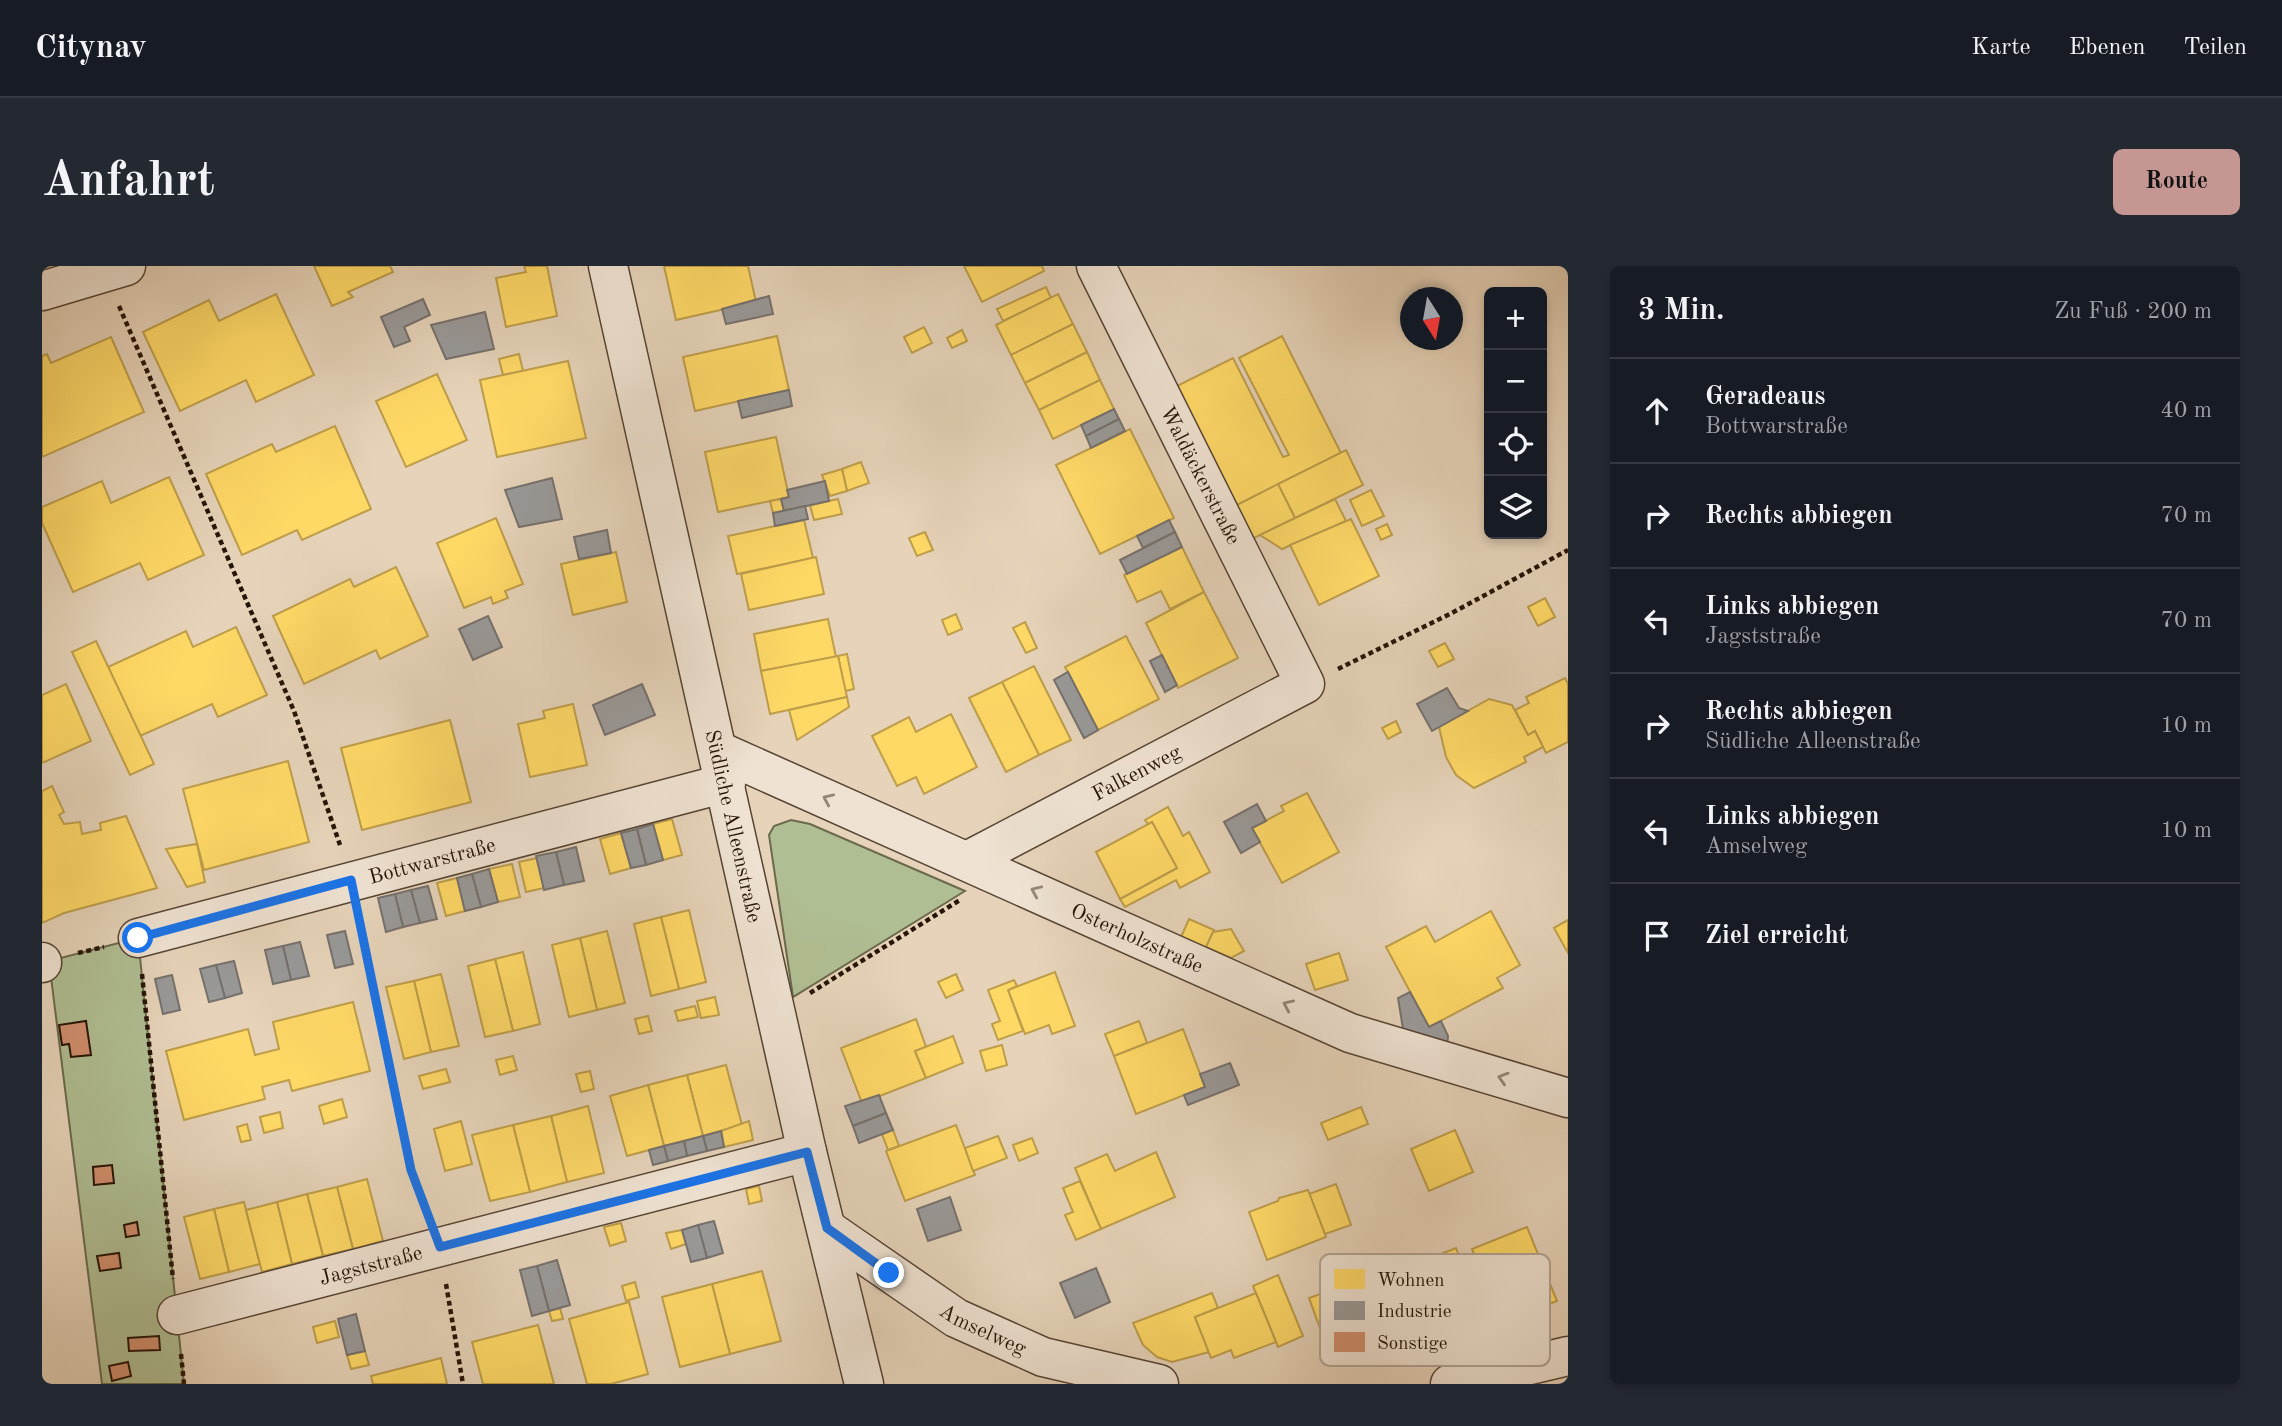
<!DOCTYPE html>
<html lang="de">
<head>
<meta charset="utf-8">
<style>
	:root { --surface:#171b24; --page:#242831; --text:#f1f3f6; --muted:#9ea1a6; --line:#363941; --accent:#c59692 }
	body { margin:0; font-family:"Old Standard TT",serif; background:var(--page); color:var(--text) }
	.controls { position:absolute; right:21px; top:21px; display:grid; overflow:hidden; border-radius:10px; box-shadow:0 4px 10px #0003 }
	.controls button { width:63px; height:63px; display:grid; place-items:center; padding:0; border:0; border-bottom:2px solid var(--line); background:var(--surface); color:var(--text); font:35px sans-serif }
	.compass { position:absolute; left:1358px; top:21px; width:63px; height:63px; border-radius:50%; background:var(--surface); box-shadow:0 4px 10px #0003; rotate:169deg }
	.stop { position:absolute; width:21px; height:21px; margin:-16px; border:5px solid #1a73e8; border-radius:50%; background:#fff }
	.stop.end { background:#1a73e8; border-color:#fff; box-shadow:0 2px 7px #0008 }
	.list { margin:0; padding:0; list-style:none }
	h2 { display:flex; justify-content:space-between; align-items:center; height:91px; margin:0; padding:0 28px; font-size:30px }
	h2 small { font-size:23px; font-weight:400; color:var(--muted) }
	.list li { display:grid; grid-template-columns:46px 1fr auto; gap:21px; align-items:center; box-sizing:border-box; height:105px; padding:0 28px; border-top:2px solid var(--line) }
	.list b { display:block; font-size:26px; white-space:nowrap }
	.list p { margin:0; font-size:23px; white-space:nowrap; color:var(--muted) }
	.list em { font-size:23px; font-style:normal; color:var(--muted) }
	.icon { flex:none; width:38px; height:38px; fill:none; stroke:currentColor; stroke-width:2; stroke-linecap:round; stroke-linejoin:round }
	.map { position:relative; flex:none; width:1526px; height:1118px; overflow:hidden; border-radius:10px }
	header { display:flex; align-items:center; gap:42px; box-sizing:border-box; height:98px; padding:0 35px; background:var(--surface); border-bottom:2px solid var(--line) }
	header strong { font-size:33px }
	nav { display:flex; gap:38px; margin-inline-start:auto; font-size:24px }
	.intro { display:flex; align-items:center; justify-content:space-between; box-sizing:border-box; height:168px; padding:0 42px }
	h1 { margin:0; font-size:49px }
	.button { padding:18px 32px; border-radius:10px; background:var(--accent); color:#111; font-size:24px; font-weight:700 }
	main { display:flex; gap:42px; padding:0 42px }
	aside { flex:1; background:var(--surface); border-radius:10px; box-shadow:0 4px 10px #0003 }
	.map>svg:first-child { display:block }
</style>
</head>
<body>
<header>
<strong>Citynav</strong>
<nav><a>Karte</a><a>Ebenen</a><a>Teilen</a></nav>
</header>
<div class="intro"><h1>Anfahrt</h1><a class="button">Route</a></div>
<main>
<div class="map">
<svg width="1526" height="1118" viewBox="0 0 1526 1118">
	<rect width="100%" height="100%" fill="#e6d3b9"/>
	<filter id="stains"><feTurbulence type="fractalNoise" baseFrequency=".00286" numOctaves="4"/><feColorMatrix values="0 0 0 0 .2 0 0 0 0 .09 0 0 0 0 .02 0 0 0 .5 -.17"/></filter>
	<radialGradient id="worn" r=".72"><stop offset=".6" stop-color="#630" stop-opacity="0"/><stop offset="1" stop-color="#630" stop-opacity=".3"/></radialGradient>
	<g fill="#b0be93" stroke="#6b6a4d" stroke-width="2">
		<path d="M749,554L768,558L923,625L751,731L727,569L732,560Z"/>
		<path d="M96,672L142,1118H60L7,695Z"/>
	</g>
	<g fill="#ffd966" stroke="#be9e4a" stroke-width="2">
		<path d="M272,0H348L351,6L306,26L311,31L290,40Z"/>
		<path d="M482,0H505L515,50L464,61L454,12L484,6Z"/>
		<path d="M622,0H706L714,36L634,54Z"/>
		<path d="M922,0H1000L1002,5L940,36Z"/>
		<path d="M1004,21L1009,32L961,55L955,43Z"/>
		<path d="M234,28L272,109L214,136L204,114L138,145L101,66L167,34L177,55Z"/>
		<path d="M1016,28L1031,58L969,89L954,59Z"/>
		<path d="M1031,58L1045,86L983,117L969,89Z"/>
		<path d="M882,61L890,77L870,87L862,71Z"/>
		<path d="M920,64L925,75L910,82L905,72Z"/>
		<path d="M735,70L747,124L653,145L641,91Z"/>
		<path d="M1240,70L1299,187L1193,240L1133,121L1191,92L1241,191L1247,189L1197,92Z"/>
		<path d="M69,71L102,146L0,191V90L5,88L9,97Z"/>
		<path d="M1045,86L1058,114L997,144L983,117Z"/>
		<path d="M477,88L481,105L461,109L457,93Z"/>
		<path d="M526,95L544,172L455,191L438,114Z"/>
		<path d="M395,108L425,174L364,201L334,135Z"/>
		<path d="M1058,114L1072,143L1011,173L997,144Z"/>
		<path d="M293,160L329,243L260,274L255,264L200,289L164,208L230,178L234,186Z"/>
		<path d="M1088,163L1132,252L1058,288L1014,199Z"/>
		<path d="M734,171L747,231L676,246L663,186Z"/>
		<path d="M1304,184L1321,219L1253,252L1236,218Z"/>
		<path d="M819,196L827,217L805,225L800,203Z"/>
		<path d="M800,203L805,225L788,230L780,209Z"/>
		<path d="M127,211L162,289L106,314L98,297L31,326L0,257V241L60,215L69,237Z"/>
		<path d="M1236,218L1253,252L1210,273L1193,240Z"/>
		<path d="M1329,224L1342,250L1320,260L1308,234Z"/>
		<path d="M739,233L742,245L731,247L728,235Z"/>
		<path d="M796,233L800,248L772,254L768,239Z"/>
		<path d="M1293,233L1304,255L1240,283L1218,269Z"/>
		<path d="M454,252L481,318L463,325L466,332L451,338L449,331L422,342L395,277Z"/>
		<path d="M1309,253L1337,310L1277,339L1248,279Z"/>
		<path d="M762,254L771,292L695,308L686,270Z"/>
		<path d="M1345,258L1350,269L1339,274L1334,263Z"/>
		<path d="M883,266L891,284L875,290L867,272Z"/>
		<path d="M1140,281L1162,326L1128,343L1119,325L1095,336L1082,309Z"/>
		<path d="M574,286L585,336L531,349L519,298Z"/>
		<path d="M774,291L782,328L707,344L699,308Z"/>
		<path d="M354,301L386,370L338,393L334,384L262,418L231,350L308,313L312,321Z"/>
		<path d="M1162,326L1196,392L1136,422L1104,357Z"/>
		<path d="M1503,332L1513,351L1496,360L1486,341Z"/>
		<path d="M914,348L920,363L906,369L900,354Z"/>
		<path d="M786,353L794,391L719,405L712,368Z"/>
		<path d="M983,356L995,382L984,387L971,362Z"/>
		<path d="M194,361L225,429L176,451L170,438L98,470L66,401L144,365L151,381Z"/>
		<path d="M1084,370L1117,433L1056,464L1023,401Z"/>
		<path d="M54,375L112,498L88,509L30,386Z"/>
		<path d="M1403,377L1412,393L1396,401L1387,385Z"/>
		<path d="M805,388L812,423L803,425L796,390Z"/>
		<path d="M796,390L805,431L728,448L719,405Z"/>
		<path d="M992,400L1029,474L997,489L960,416Z"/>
		<path d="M1523,412L1526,418V476L1504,487L1493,465L1486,469L1473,444L1487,437L1484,431Z"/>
		<path d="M960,416L997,489L964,506L927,432Z"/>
		<path d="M24,418L49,475L0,497V429Z"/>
		<path d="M805,431L807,441L755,474L747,444Z"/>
		<path d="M1447,433L1470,439L1486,469L1493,465L1501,481L1482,491L1484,496L1432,522L1414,509L1404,491L1397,461Z"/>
		<path d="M531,438L545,499L488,511L476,458L503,452L501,445Z"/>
		<path d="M909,448L935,501L882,528L874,511L855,520L830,470L867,451L874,466Z"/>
		<path d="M408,454L429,536L320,564L299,482Z"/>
		<path d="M1354,455L1359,466L1346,473L1340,462Z"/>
		<path d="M246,495L267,576L162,604L141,523Z"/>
		<path d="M10,520L22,546L17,549L22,558L38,556L40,568L59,564L58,557L84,550L115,622L22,647L0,657V525Z"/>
		<path d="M1265,527L1297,586L1240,617L1210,562L1242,545L1239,540Z"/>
		<path d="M1126,541L1141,570L1147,566L1168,606L1138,622L1134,614L1083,641L1078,633L1135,602L1110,556L1106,558L1103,554Z"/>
		<path d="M630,553L640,589L621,594L611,558Z"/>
		<path d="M1110,556L1135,602L1078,633L1054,586Z"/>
		<path d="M579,567L589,602L568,608L558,573Z"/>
		<path d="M155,578L163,616L145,621L124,583Z"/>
		<path d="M495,592L502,622L484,626L477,596Z"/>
		<path d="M470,598L478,631L456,636L447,603Z"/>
		<path d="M415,612L423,645L404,650L395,617Z"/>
		<path d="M647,644L664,716L637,723L619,651Z"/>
		<path d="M1449,645L1478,699L1455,712L1461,722L1387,761L1344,681L1384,660L1393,676Z"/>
		<path d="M619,651L637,723L609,730L592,658Z"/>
		<path d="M1147,653L1172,664L1161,689L1136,678Z"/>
		<path d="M1526,654V687L1512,662Z"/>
		<path d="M1189,663L1202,685L1189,692L1164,681L1171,666Z"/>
		<path d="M565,665L583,737L555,744L538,672Z"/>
		<path d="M538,672L555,744L527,751L510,679Z"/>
		<path d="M481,686L498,758L471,765L453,693Z"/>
		<path d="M1297,687L1306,714L1273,724L1264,698Z"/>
		<path d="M453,693L471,765L443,771L426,700Z"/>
		<path d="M1013,706L1033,760L1010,768L1007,759L983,768L966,724Z"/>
		<path d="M399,708L417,780L389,786L372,715Z"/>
		<path d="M914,708L921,724L904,732L896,716Z"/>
		<path d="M972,714L975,720L966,724L981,765L956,774L950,758L958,755L946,724Z"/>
		<path d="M372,715L389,786L362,793L344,721Z"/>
		<path d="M673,731L677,749L659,752L655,735Z"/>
		<path d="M311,736L328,805L250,825L247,814L220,821L223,833L142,854L124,785L206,763L213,789L237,783L231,756Z"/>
		<path d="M653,740L656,751L636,755L633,745Z"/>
		<path d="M606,750L610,765L597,768L593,753Z"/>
		<path d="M874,753L884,781L873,785L884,812L820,837L799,782Z"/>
		<path d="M1097,755L1105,777L1072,790L1063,768Z"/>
		<path d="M1141,763L1163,821L1094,848L1072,790Z"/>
		<path d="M911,770L921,797L884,812L873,785Z"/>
		<path d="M960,779L965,799L944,805L938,785Z"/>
		<path d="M471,790L475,804L458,809L454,794Z"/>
		<path d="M684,799L700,859L661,870L645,809Z"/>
		<path d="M404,803L408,816L381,823L377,810Z"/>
		<path d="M548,805L552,823L539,826L534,808Z"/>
		<path d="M645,809L661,870L622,880L606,819Z"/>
		<path d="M606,819L622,880L585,890L568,830Z"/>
		<path d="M300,833L305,851L282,858L277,840Z"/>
		<path d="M546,840L562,907L525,916L509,850Z"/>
		<path d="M1319,841L1326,858L1286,874L1279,857Z"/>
		<path d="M238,846L241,862L222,867L218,851Z"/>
		<path d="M509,850L525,916L488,926L471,859Z"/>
		<path d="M419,855L430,898L403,905L392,863Z"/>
		<path d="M707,855L711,874L682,881L679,865Z"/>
		<path d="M205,858L209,874L199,876L195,861Z"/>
		<path d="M471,859L488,926L448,935L430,869Z"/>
		<path d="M914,859L933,909L863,935L844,885Z"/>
		<path d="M851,864L857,880L846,884L840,868Z"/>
		<path d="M1413,864L1431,906L1387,925L1369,883Z"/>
		<path d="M956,870L965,892L931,905L923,882Z"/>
		<path d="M990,872L996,887L977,895L971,879Z"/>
		<path d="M1114,886L1133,931L1059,963L1033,902L1065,888L1073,905Z"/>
		<path d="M325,913L341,975L311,983L295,921Z"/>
		<path d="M1038,915L1059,963L1034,974L1023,949L1031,946L1021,922Z"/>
		<path d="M1294,918L1309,959L1283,968L1267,928Z"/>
		<path d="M717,920L720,935L707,938L704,923Z"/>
		<path d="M295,921L311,983L281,990L265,928Z"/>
		<path d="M1266,924L1284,971L1225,994L1207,946L1236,935L1237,932Z"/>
		<path d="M265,928L281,990L250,998L235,936Z"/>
		<path d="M202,936L218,998L187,1006L172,943Z"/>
		<path d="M235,936L250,998L220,1006L204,944Z"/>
		<path d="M172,943L187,1006L158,1013L142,951Z"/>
		<path d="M579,957L584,975L568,980L562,961Z"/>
		<path d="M1485,961L1515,1035L1460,1057L1430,983Z"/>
		<path d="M640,964L644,978L629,983L624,967Z"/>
		<path d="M1414,982L1444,1059L1431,1064L1401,987Z"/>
		<path d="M720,1005L739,1075L688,1088L670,1018Z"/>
		<path d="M1236,1009L1261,1070L1236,1081L1211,1020Z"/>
		<path d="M1314,1015L1333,1066L1286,1084L1267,1032Z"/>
		<path d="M593,1016L597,1031L584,1035L580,1020Z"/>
		<path d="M670,1018L688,1088L638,1101L620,1031Z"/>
		<path d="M1170,1027L1176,1042L1153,1051L1167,1086L1130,1096L1115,1091L1101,1079L1091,1057Z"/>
		<path d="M1214,1027L1234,1076L1192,1092L1189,1084L1169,1092L1153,1051Z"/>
		<path d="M587,1036L606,1108L569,1118H545L527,1053Z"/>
		<path d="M518,1042L521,1053L510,1055L507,1045Z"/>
		<path d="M293,1055L297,1071L275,1077L271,1061Z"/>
		<path d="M496,1059L512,1118H441L430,1076Z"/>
		<path d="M323,1085L327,1099L309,1103L305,1089Z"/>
		<path d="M399,1092L405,1118H331L329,1110Z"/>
	</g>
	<g fill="#999" stroke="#76716d" stroke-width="2">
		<path d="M727,30L731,48L684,58L680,43Z"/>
		<path d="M381,33L388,49L362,61L368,75L352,81L339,51Z"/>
		<path d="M443,46L452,83L404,93L389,59Z"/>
		<path d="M747,124L750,140L700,152L696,135Z"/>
		<path d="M1072,143L1077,153L1044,170L1039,159Z"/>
		<path d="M1077,153L1083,165L1049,182L1044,170Z"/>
		<path d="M510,212L520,253L477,261L463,224Z"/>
		<path d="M783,215L787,235L742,245L739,233L747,231L745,224Z"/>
		<path d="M763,240L766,253L733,260L731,247Z"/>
		<path d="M1127,254L1133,266L1101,282L1095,270Z"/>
		<path d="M565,264L569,287L537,293L532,271Z"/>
		<path d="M1133,266L1140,281L1085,308L1078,294Z"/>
		<path d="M446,350L460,381L431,394L417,363Z"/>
		<path d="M1120,389L1135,419L1123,426L1108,395Z"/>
		<path d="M1026,406L1056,464L1042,472L1012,414Z"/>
		<path d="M600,418L613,449L563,469L551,439Z"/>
		<path d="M1405,422L1417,442L1426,445L1390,465L1375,438Z"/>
		<path d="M1215,538L1224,555L1210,562L1218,576L1199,587L1182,556Z"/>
		<path d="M611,558L621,594L604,599L595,563Z"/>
		<path d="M595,563L604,599L589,602L579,567Z"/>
		<path d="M534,581L542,615L522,619L514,586Z"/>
		<path d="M514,586L522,619L502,624L494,590Z"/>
		<path d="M447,603L456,636L439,641L430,608Z"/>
		<path d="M430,608L439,641L423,645L415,612Z"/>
		<path d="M386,620L395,653L378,657L369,624Z"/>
		<path d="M369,624L378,657L361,661L353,628Z"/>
		<path d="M353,628L361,661L344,666L336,632Z"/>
		<path d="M303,665L311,698L293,702L285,669Z"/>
		<path d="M258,676L267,710L249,714L241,680Z"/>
		<path d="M241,680L249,714L231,718L223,684Z"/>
		<path d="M192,695L200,727L183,732L174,699Z"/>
		<path d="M174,699L183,732L167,736L158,703Z"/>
		<path d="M130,709L138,744L121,748L113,713Z"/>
		<path d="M1368,726L1387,761L1399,755L1406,770L1405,782L1362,769L1356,732Z"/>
		<path d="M1188,797L1197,819L1146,839L1142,829L1163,821L1158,808Z"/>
		<path d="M837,829L844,847L811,860L803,840Z"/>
		<path d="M844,847L851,864L817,877L811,860Z"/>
		<path d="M679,865L682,881L665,885L661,870Z"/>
		<path d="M661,870L665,885L645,890L642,875Z"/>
		<path d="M642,875L645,890L626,895L622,880Z"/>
		<path d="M622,880L626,895L611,899L607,884Z"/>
		<path d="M908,931L919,964L886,975L875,943Z"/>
		<path d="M672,955L681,987L665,992L656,959Z"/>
		<path d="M656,959L665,992L649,996L640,964Z"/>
		<path d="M515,994L528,1039L507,1045L495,1000Z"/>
		<path d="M495,1000L507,1045L490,1050L478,1004Z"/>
		<path d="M1054,1002L1068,1036L1033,1052L1018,1017Z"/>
		<path d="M314,1048L323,1085L305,1089L296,1053Z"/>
	</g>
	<g fill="#d18f6e" stroke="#261507" stroke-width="2">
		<path d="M44,755L49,789L29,791L27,778L20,779L17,759Z"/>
		<path d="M70,899L72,917L52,919L51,901Z"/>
		<path d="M95,956L97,969L84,971L82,959Z"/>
		<path d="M77,987L79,1002L58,1005L55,990Z"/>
		<path d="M117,1070L118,1084L87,1085L86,1072Z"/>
		<path d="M86,1096L89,1110L70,1115L67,1100Z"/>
	</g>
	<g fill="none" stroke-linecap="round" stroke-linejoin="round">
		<defs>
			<g id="minor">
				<path id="s1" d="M566,0L765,886L822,1118"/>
				<path d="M0,25L84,0"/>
				<path id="s2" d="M677,485L1308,767L1526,832"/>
				<path id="s3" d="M925,595L1263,418L1054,0"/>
				<path id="s4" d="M96,672L684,517"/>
				<path d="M0,696V697"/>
				<path id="s5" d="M785,963L914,1052L1001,1091L1117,1118"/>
				<path id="s6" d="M135,1049L765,886"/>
				<path d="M1408,1118L1526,1090"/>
			</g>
		</defs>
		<use href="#minor" stroke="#564434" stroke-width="41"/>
		<g stroke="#261507" stroke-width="4.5" stroke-dasharray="5 3.5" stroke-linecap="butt">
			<path d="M77,40L252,445L298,579"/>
			<path d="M1296,403L1408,348L1526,284"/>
			<path d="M317,651L369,904L385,946"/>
			<path d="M36,687L62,681"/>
			<path d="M100,708L131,1013"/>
			<path d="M768,727L918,634"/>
			<path d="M404,1018L421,1118"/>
			<path d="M139,1088L142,1118"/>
		</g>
		<use href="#minor" stroke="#efe2d2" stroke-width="38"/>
	</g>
	<defs><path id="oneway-chevron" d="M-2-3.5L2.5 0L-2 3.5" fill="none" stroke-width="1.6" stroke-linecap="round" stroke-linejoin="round" transform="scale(1.75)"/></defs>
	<g stroke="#958677">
		<use href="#oneway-chevron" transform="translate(786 533) rotate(-156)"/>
		<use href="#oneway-chevron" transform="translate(994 625) rotate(-156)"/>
		<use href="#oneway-chevron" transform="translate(1246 739) rotate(-156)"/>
		<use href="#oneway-chevron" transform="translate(1461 812) rotate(-163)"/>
	</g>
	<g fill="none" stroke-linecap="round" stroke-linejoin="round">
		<path stroke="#1a73e8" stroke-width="9" d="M96,672L309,614L369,904L398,981L765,886L785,962L847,1007"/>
	</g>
	<g text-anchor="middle" stroke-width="7" stroke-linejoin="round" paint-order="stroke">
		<g font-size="21" fill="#261507" stroke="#efe2d2">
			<text transform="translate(1159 209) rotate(63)" y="7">Waldäckerstraße</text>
			<text dy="7" stroke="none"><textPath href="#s3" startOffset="191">Falkenweg</textPath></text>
			<text dy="7" stroke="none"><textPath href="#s1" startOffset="574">Südliche Alleenstraße</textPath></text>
			<text dy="7" stroke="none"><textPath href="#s4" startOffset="304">Bottwarstraße</textPath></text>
			<text dy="7" stroke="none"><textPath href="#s2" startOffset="458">Osterholzstraße</textPath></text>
			<text dy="7" stroke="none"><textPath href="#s6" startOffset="200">Jagststraße</textPath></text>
			<text dy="7" stroke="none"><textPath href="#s5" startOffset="186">Amselweg</textPath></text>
		</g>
	</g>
	<rect x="1278" y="988" width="230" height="112" rx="10" fill="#efe2d2" stroke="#b3a495" stroke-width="2"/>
	<rect x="1292" y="1003" width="31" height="20" fill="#ffd966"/>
	<rect x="1292" y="1035" width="31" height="19" fill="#999"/>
	<rect x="1292" y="1066" width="31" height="20" fill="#d18f6e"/>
	<g font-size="19" fill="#261507">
		<text x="1335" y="1020">Wohnen</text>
		<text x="1335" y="1051">Industrie</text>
		<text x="1335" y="1083">Sonstige</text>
	</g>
	<rect width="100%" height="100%" filter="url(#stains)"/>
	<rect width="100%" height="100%" fill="url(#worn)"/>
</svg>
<div class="controls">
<button>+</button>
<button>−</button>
<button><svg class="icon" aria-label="locate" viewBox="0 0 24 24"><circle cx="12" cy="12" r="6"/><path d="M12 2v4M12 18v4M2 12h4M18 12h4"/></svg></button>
<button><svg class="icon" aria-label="layers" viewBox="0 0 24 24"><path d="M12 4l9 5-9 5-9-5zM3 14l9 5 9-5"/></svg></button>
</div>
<svg class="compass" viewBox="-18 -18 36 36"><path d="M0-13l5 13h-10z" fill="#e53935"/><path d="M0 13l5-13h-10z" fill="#9ea1a6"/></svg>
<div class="stop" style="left:96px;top:672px"></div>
<div class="stop end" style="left:847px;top:1007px"></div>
</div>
<aside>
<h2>3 Min.<small>Zu Fuß · 200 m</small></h2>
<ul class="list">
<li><svg class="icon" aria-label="ahead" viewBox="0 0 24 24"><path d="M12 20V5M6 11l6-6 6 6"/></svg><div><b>Geradeaus</b><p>Bottwarstraße</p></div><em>40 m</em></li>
<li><svg class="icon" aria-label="right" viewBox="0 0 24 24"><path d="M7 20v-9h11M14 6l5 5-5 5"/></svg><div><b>Rechts abbiegen</b></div><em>70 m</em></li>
<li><svg class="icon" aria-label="left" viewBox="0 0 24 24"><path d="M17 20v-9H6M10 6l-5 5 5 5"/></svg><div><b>Links abbiegen</b><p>Jagststraße</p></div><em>70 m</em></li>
<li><svg class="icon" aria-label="right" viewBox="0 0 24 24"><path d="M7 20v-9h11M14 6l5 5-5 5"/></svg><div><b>Rechts abbiegen</b><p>Südliche Alleenstraße</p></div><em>10 m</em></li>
<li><svg class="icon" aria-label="left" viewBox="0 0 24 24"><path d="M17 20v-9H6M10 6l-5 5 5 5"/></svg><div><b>Links abbiegen</b><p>Amselweg</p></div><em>10 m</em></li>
<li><svg class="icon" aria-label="arrive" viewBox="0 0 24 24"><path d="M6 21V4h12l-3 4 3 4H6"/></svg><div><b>Ziel erreicht</b></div></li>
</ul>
</aside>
</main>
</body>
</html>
